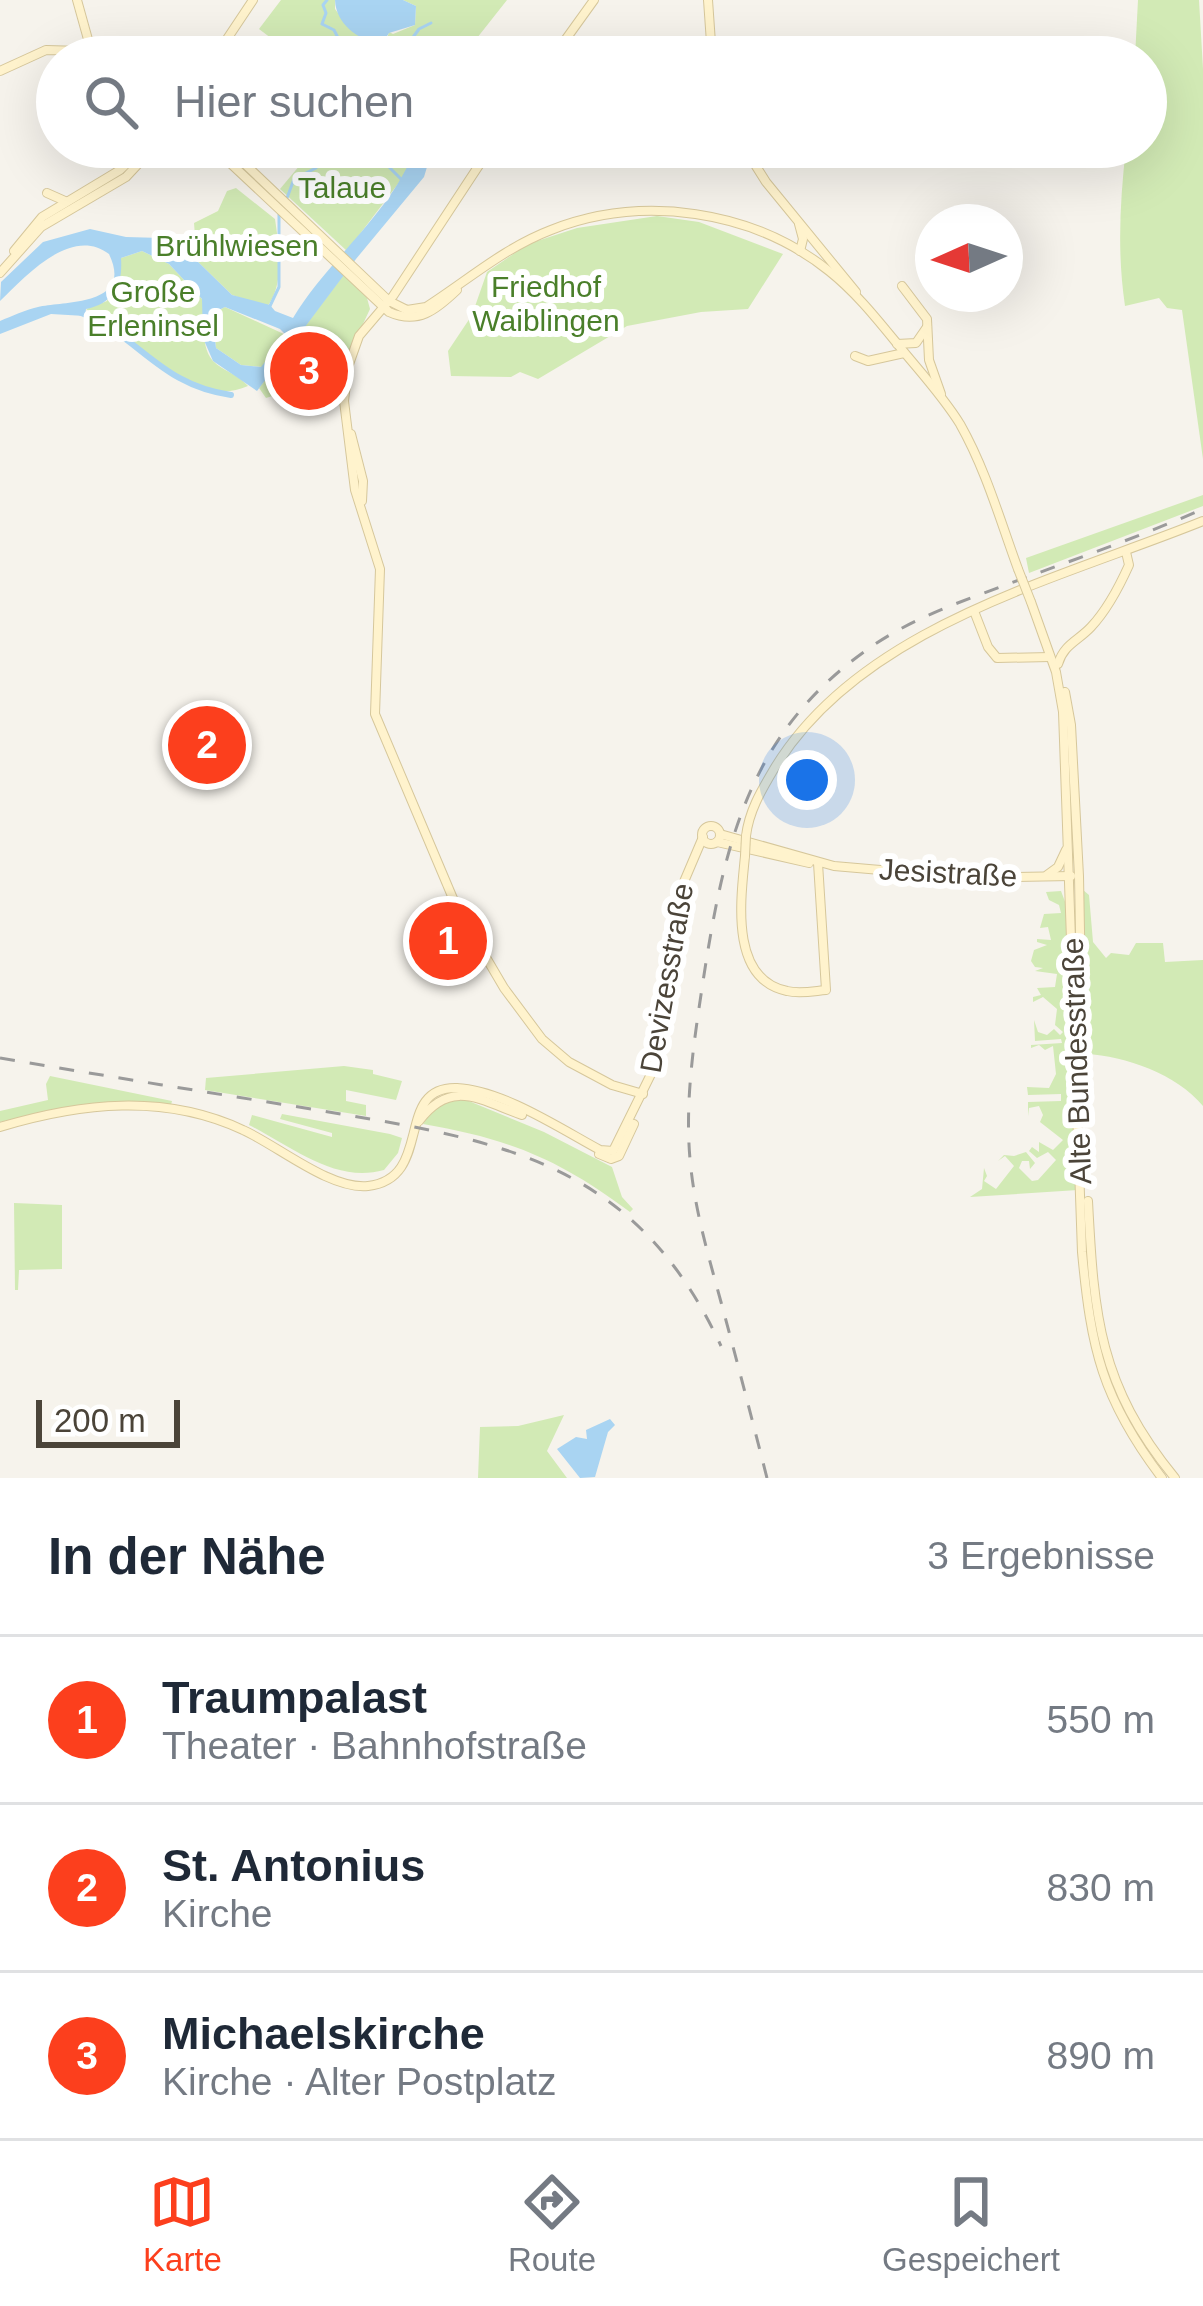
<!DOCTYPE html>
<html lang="de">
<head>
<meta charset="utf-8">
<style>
	:root { --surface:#fff; --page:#f6f6f7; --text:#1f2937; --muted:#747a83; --line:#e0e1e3; --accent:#fc3f1d }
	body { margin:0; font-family:Arial,sans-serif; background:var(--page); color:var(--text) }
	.compass { position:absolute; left:915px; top:204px; width:108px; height:108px; border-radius:50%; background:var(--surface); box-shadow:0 12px 48px #0002; rotate:267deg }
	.scale { position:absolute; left:36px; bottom:30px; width:144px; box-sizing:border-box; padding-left:12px; border:6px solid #4b4439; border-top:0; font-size:33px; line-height:42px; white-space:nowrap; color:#4b4439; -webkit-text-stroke:9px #fff; paint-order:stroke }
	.you { position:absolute; left:807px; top:780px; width:42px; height:42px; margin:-30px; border:9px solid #fff; border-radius:50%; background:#1a73e8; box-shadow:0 0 0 18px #1a73e833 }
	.badge { display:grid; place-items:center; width:78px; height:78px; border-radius:50%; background:var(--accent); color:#fff; font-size:39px; font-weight:700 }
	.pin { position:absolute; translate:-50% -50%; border:6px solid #fff; box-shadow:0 3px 12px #0006 }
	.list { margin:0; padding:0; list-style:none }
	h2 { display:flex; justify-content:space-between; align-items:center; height:156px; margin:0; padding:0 48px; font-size:51px }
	h2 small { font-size:39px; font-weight:400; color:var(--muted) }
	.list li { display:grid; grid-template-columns:78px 1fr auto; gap:36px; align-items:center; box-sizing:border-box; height:168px; padding:0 48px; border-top:3px solid var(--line) }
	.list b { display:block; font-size:45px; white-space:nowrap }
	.list p { margin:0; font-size:39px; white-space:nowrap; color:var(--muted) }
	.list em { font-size:39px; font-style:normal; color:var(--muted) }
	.icon { flex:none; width:66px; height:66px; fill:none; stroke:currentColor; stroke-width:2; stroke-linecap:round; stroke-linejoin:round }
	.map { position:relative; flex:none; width:1203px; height:1478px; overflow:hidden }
	.search { position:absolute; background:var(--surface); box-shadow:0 12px 48px #0002; left:36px; right:36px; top:36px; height:132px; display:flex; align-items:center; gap:30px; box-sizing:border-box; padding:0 42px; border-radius:66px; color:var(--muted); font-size:45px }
	.sheet { height:660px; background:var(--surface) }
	nav { display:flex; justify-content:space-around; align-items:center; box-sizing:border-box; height:168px; border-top:3px solid var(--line); background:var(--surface); font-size:33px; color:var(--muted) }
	nav a { display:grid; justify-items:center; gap:6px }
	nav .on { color:var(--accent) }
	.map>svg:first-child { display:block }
</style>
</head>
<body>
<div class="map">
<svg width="1203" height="1478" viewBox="0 0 1203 1478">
	<rect width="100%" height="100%" fill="#f6f3ec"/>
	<g fill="#d2eab5">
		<path d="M281,0H335V9L341,17L386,42L389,32L393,34L415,25L416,6L403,0H507L462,57H296L259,29Z"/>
		<path d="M1138,0H1199L1203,69V459L1182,310L1167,308L1159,298L1125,306C1117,252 1120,201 1126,147H1146V57H1135Z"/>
		<path d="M315,147H416L407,172L347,251L280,189Z"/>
		<path d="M236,188L275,219C279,246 285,284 267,307L232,295L192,256L196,249L194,223L218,211L227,191Z"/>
		<path d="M657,216L699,222L783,254L748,309L701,312L627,326L538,379L520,372L511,377L451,376L448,351L472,315L487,272L528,244L577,228Z"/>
		<path d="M142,251L169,264L202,299C208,318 198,344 213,361C223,371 238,374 248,386C192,411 130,339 86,309L107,301L121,258Z"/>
		<path d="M344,274L367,298L370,309L346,360L343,383C324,395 292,389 266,398L259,388Z"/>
		<path d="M225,307L286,335L262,367L241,365L216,348L213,322L217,311Z"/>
		<path d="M1203,495V506L1029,573L1026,558Z"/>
		<path d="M1083,890L1089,895L1093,942L1106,958L1111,953L1129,955L1136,943H1163L1165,962L1203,960V1106C1177,1074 1125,1056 1086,1054Z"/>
		<path d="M1061,891L1067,907L1072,1038L1066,1042H1073L1078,1190L970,1197L982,1189L984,1168L987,1176L984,1181L996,1189L1014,1166L1005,1156L998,1161L1004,1155L1014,1156L1026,1152L1035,1163L1030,1169L1029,1161H1022L1019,1168L1032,1181L1038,1180L1056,1160L1048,1152L1037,1158L1029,1151L1032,1147L1039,1152V1142L1053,1150L1063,1140L1040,1122L1043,1115L1039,1106L1029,1108L1028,1116V1102L1061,1101V1094L1028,1095L1027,1087L1049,1088L1056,1074L1053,1046L1045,1050L1039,1045L1031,1048V1045L1062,1043L1061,1039L1035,1041L1034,1020L1038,1032L1047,1035L1054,1029L1060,1035L1063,1032L1055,1025L1057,1009L1043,997L1033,1002V997L1041,995L1037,988L1055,987L1057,974L1035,971L1043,968L1035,967L1031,961L1034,950L1047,945L1037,942V939L1051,940L1048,927L1040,928L1044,914L1061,913L1059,905L1049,900L1046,892Z"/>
		<path d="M344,1066L373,1070V1074L402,1081L396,1100L346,1090V1101L366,1105V1116L205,1090L206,1078Z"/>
		<path d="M50,1076L172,1101L171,1105C108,1100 62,1107 0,1122V1111L48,1100L46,1084Z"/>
		<path d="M459,1097L544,1132L612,1167L622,1197L633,1209L630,1212C559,1159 510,1139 423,1124L436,1105Z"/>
		<path d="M282,1114L390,1134L402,1138L398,1153L384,1170C335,1184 291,1146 249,1125L252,1115L332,1137V1133L280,1119Z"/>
		<path d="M14,1203L62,1205V1269L19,1270L18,1290H15Z"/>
		<path d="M564,1415L547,1451L567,1478H478L480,1427L518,1426Z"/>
	</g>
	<g fill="#a9d4f2" fill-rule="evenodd">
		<path d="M335,0H403L416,6L415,25L389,33L381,45C357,39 336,24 335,0Z"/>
		<path d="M416,147H433L424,177L356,259L257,391L213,361L203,338L202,299L169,264L142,251L121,258C123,285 114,303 86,309L85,316L51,314L0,334V321C12,316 25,310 38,307C66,301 134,306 109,254C71,225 25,277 0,301L1,282L43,242L90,229L126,237L162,238L192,256L232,295L270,305L275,311L293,318C329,258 391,214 416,147ZM225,307L280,329L286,335L261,367L241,365L216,348L213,322L217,311Z"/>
		<path d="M610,1419L615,1425L608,1432L595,1477L580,1478L557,1449L576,1437L587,1439L586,1430Z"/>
	</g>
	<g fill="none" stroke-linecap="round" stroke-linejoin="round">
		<g stroke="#a9d4f2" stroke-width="3">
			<path d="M327,0L323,5L326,13L322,24L334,30L348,57"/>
			<path d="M347,51L362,44L377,53C390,50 397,42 411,40L419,29L431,23"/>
			<path d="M343,147L360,166H388L402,180"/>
			<path d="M287,198L294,179L316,168L328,147"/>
			<path d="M270,306L279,287V211"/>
		</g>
		<path stroke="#a9d4f2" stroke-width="6" d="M79,312C140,336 159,385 231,395"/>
		<defs>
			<g id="secondary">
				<path d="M77,0L89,43"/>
				<path d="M708,0L712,57"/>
				<path d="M83,57L82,48L91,42L100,49L99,57"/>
				<path d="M215,57L253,0"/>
				<path d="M553,57L594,0"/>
				<path d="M0,71L46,50L82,51"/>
				<path d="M213,147L389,312C418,325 436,310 457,290"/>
				<path d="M227,147L389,301L407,310L426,307C468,280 504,248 551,230C642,194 753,210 829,271C858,294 880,323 904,352C923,375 944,398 960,424C986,470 1000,520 1018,569"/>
				<path d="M491,147L393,296L359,336L348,367L344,401L355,490L380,569L375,714L457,908L504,988L542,1039L569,1062L612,1085L643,1094"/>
				<path d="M744,147L766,182L856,292"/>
				<path d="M47,193L65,201"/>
				<path d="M799,224L803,239L800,251"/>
				<path d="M14,251L42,217L120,170L144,147"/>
				<path d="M0,273L41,227L126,177L154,147"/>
				<path d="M902,286L927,319L929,360L941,394"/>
				<path d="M897,344L916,343L927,327"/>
				<path d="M855,356L868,361L904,353"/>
				<path d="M351,434L363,481L362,501"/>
				<path d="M1031,602L1056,672L1063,712L1082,1252C1091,1349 1102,1399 1162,1478"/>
				<path d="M974,611L988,647L997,658L1050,657"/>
				<path d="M1058,664C1064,644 1078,641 1091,627C1107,610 1120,585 1129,565L1126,552"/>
				<path d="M1065,692L1071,725L1079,876L1083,1096"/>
				<circle cx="711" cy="835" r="9"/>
				<path d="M720,834L834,866L973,878L1071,876"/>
				<path d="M746,836C749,811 761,791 774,769C860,626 1057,580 1203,521"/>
				<path d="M717,842L809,863"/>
				<path d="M745,856C741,898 729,979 787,991C800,994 814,991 826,990L818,863"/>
				<path d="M1047,875L1058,867L1066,850"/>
				<path d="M419,1121C451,1078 480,1100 522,1115"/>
				<path d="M0,1127C80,1103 164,1093 243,1130C277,1145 330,1190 368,1186C435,1178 393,1086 457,1088C502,1090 561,1129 600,1150L613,1151L654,1068L683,884L703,837"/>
				<path d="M599,1154L611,1159L619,1156L634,1124"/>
				<path d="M1088,1201C1094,1317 1099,1385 1175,1478"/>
			</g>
		</defs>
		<use href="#secondary" stroke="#d6c79b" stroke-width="10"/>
		<use href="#secondary" stroke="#fff3cd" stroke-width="8"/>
		<g stroke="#9a9a9a" stroke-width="3" stroke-dasharray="15 15" stroke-linecap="butt">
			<path d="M0,1058C100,1075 199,1091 299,1107C487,1139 631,1152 721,1346"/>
			<path d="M767,1478C752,1419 737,1361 721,1302C709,1258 696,1214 691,1169C684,1108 693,1048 702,988C723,850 746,735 868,649C910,619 960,602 1008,584C1073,560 1139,537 1203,509"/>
		</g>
		<defs>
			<g id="secondary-bridge">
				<path d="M1018,569L1031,602"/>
				<path d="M745,856L746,836"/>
			</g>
		</defs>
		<use href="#secondary-bridge" stroke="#d6c79b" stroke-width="10" stroke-linecap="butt"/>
		<use href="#secondary-bridge" stroke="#fff3cd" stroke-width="8"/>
	</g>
	<g text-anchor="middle" stroke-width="12" stroke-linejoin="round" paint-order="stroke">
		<g font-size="30" fill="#4a7f2a" stroke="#fff">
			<text x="342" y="198">Talaue</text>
			<text x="237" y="256">Brühlwiesen</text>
			<text x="546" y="297">Friedhof<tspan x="546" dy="34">Waiblingen</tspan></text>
			<text x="153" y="302">Große<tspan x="153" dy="34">Erleninsel</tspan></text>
		</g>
		<g font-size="30" fill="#4b4439" stroke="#fff">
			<text transform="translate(948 873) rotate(3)" y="10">Jesistraße</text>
			<text transform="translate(667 978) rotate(-80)" y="10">Devizesstraße</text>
			<text transform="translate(1077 1061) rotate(-92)" y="10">Alte Bundesstraße</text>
		</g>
	</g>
</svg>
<svg class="compass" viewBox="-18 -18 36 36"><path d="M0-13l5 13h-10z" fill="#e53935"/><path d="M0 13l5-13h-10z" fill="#747a83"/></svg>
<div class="scale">200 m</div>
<div class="you"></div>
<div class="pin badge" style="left:448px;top:941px">1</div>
<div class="pin badge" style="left:207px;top:745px">2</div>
<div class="pin badge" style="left:309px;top:371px">3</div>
<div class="search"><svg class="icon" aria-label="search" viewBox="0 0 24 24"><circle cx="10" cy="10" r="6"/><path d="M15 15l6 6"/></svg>Hier suchen</div>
</div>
<section class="sheet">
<h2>In der Nähe<small>3 Ergebnisse</small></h2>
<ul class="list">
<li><span class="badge">1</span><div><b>Traumpalast</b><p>Theater · Bahnhofstraße</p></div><em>550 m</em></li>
<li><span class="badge">2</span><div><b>St. Antonius</b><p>Kirche</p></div><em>830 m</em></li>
<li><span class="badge">3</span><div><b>Michaelskirche</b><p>Kirche · Alter Postplatz</p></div><em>890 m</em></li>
</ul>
</section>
<nav>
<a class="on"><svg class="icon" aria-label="map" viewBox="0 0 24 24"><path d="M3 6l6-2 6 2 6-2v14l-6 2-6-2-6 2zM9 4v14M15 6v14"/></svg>Karte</a>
<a><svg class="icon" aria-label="directions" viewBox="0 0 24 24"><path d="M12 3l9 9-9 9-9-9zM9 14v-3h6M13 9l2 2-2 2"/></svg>Route</a>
<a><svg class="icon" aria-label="saved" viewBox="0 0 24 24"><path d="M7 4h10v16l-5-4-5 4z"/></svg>Gespeichert</a>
</nav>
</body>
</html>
